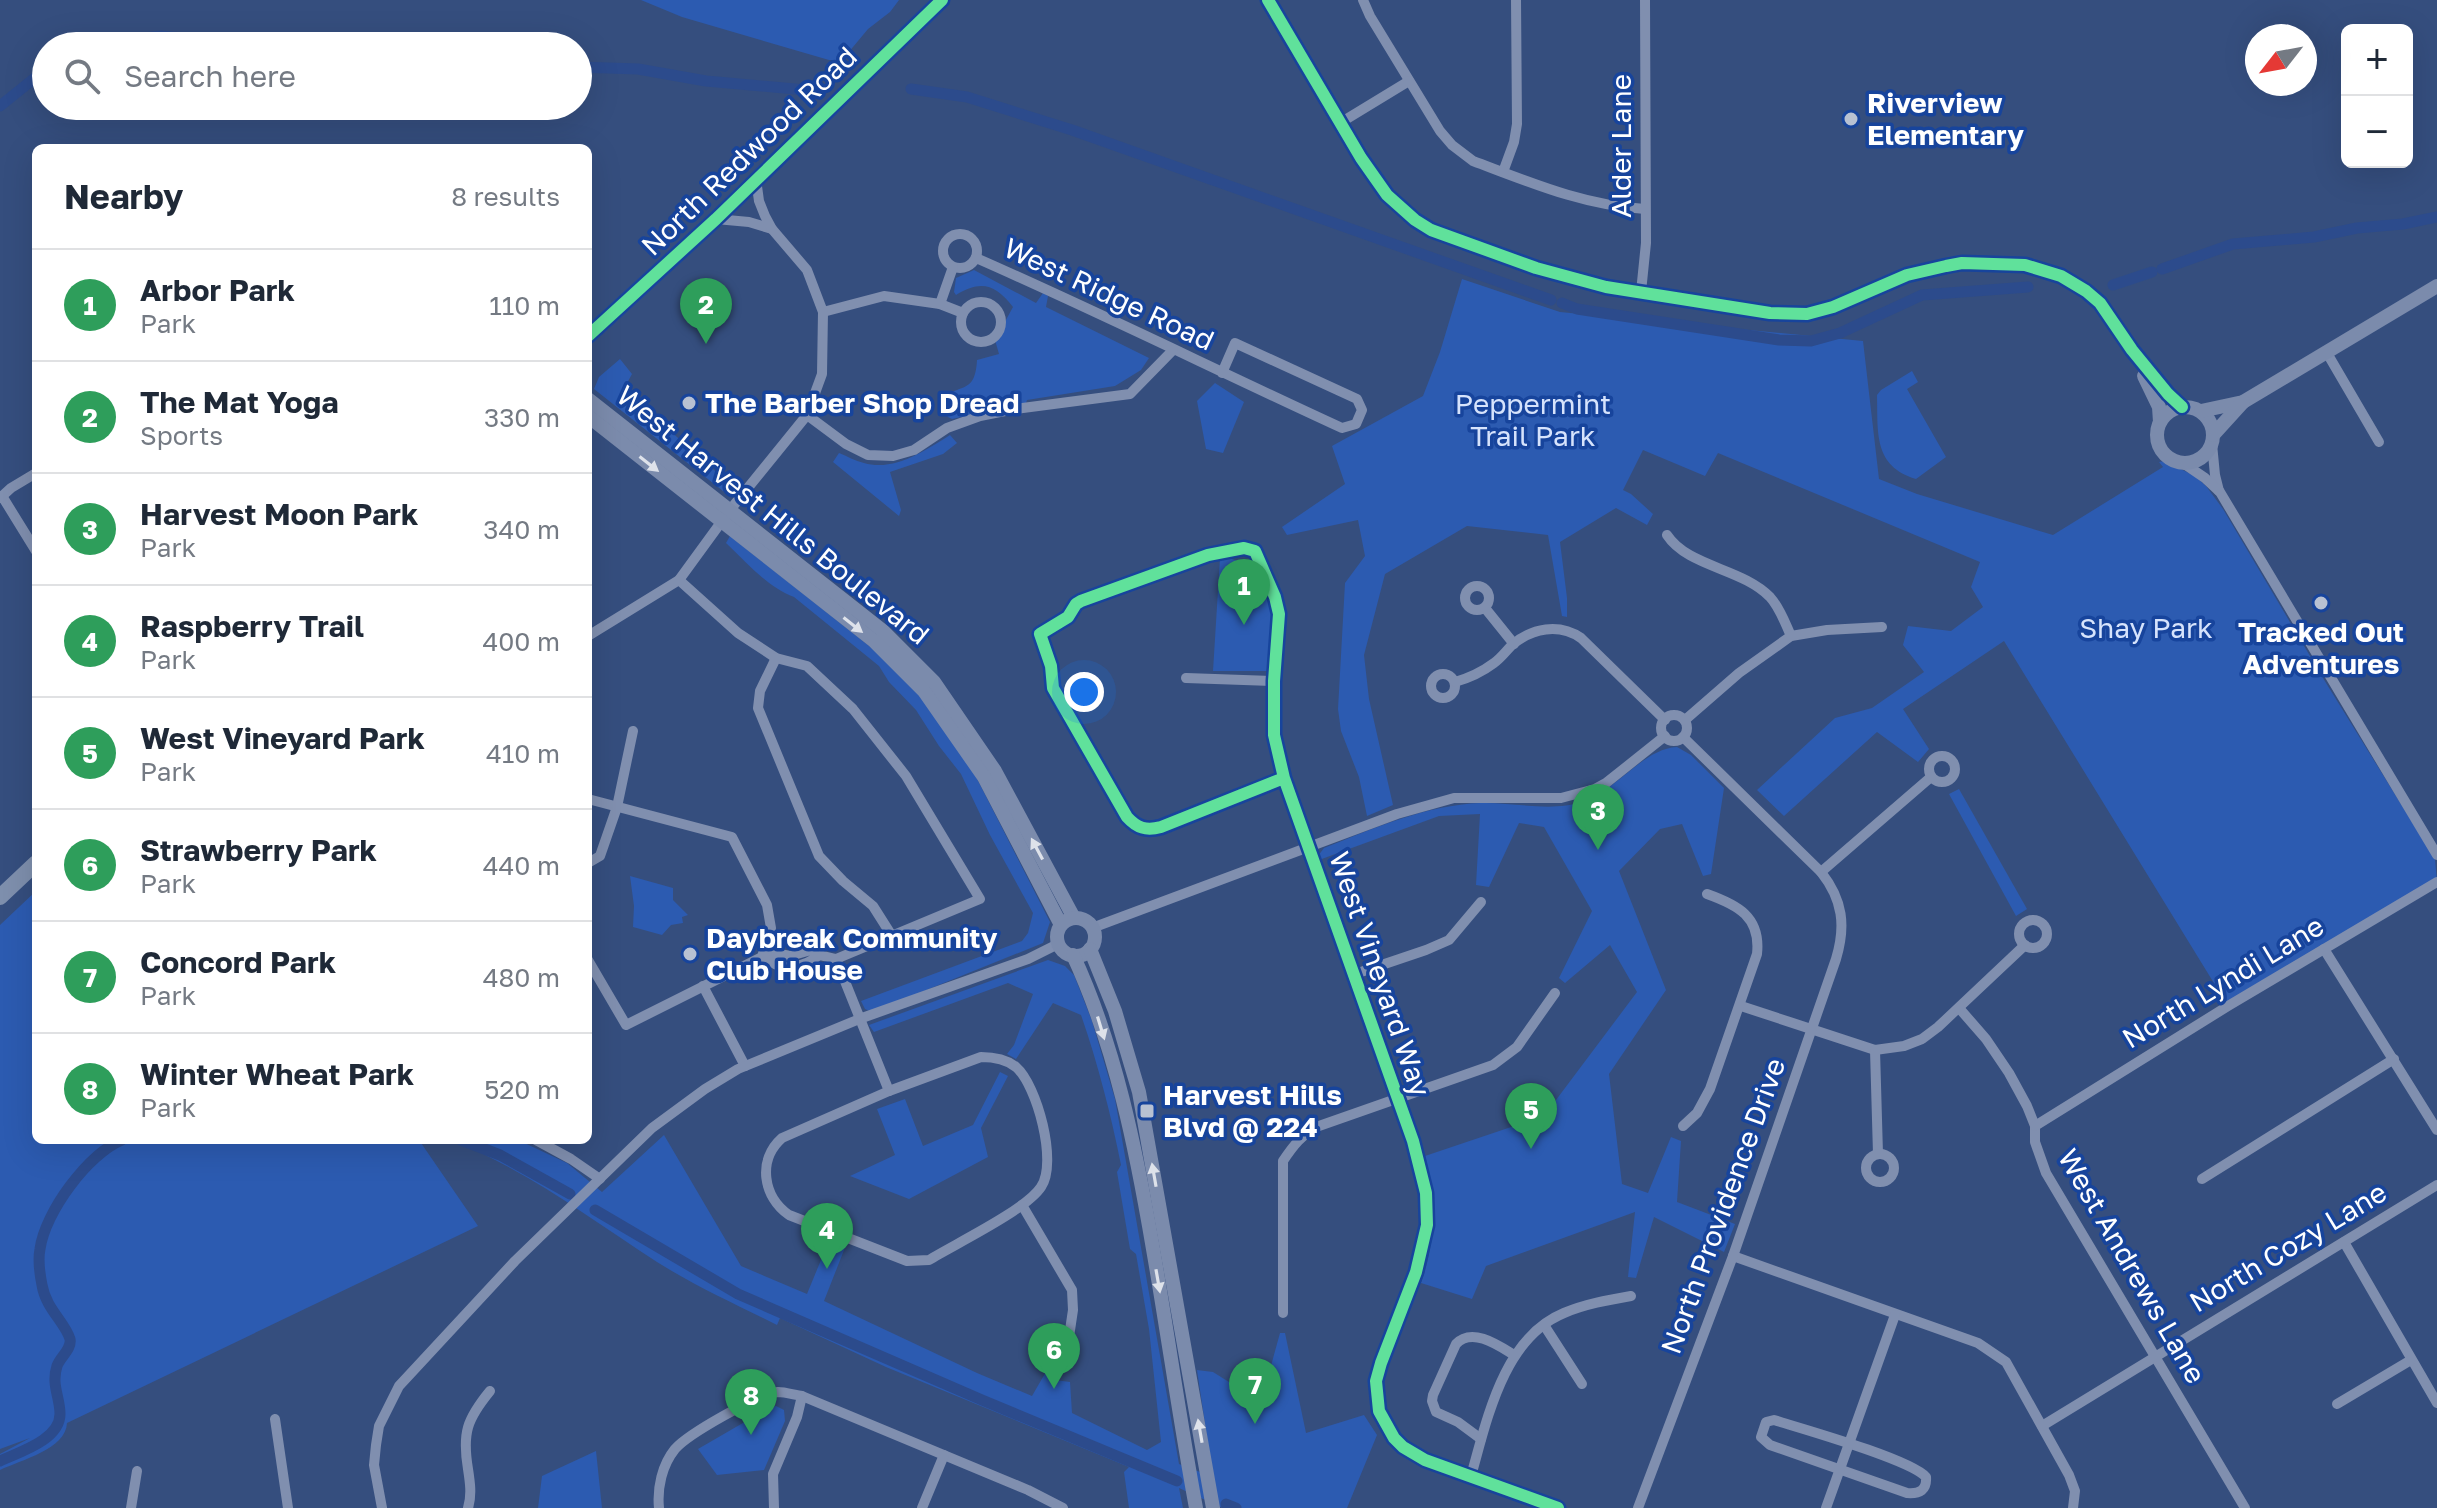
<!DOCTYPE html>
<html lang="en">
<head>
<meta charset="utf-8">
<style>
	:root { --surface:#fff; --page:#f2f2f3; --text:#1f2937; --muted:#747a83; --line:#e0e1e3; --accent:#db2777 }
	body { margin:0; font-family:"Golos Text",sans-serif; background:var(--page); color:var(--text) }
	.controls { position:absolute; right:24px; top:24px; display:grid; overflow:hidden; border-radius:12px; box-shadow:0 8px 32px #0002 }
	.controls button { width:72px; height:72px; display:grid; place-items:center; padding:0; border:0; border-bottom:2px solid var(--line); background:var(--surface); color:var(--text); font:40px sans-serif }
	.compass { position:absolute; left:2245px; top:24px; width:72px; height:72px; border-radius:50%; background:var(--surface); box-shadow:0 8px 32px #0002; rotate:239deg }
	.you { position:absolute; left:1084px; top:692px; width:28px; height:28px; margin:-20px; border:6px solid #fff; border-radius:50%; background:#1a73e8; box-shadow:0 0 0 12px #1a73e833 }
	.badge { display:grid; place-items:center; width:52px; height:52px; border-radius:50%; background:var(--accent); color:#fff; font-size:26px; font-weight:700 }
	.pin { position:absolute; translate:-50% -66px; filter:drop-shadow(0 2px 4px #0008) }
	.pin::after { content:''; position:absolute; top:42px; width:28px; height:24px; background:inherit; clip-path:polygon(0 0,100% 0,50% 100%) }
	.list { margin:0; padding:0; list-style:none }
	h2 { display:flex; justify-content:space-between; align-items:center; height:104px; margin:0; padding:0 32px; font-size:34px }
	h2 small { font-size:26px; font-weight:400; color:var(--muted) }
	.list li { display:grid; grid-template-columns:52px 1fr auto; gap:24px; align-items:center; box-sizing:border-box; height:112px; padding:0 32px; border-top:2px solid var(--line) }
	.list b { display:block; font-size:30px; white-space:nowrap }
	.list p { margin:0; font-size:26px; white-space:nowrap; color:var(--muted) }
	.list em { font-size:26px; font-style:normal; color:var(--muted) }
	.icon { flex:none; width:44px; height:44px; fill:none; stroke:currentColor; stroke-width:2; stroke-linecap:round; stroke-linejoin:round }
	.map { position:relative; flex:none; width:2437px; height:1508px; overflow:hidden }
	.search { position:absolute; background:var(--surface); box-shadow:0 8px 32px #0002; left:32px; top:32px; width:560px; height:88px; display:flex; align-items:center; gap:20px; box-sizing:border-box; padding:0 28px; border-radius:44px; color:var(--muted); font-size:30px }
	.panel { position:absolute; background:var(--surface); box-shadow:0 8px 32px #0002; left:32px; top:144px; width:560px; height:1000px; border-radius:12px }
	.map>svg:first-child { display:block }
</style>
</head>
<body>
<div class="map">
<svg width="2437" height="1508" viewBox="0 0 2437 1508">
	<rect width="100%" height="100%" fill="#354e7e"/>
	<g fill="#2c5bb1">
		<path d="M641,0H899L890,12L868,29L848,53L837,60H829L682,17Z"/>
		<path d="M974,270L1036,303L1043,293L1048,296L1046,307L1149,358L1141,370L1115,386L1027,400L1026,403L952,419L948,417L940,403C957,380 975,398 977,360L999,354L995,340L1013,307C995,284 981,280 956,295L954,292L956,278Z"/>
		<path d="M1462,279L1560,312L1863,341L1879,479L1917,494L2053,535L2163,467L2159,462L2164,461L2195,476L2206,486L2223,509L2326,683L2435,859L2437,882L2228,1006L2004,641L1903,709L1929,749L1918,762L1877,732L1784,816L1757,790L1835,718L1872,708L1924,672L1903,645L1908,626L1951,631L1983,607L1971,587L1980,562L1718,453L1705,476L1643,450L1623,490L1631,494L1653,514L1647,525L1616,508L1560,542L1567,598V617L1562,616L1548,535L1467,526L1385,574L1364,655L1369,699L1393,805L1367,816L1359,777L1341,731L1338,709L1345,583L1365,556L1358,520L1287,535L1282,527L1345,484L1332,446L1423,396L1440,352Z"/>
		<path d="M620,359L632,374L626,385L659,421L732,486L723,491L594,389L599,377Z"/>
		<path d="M1912,371L1918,382L1907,389L1946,457L1916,479C1873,466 1878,432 1877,395L1881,390Z"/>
		<path d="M1215,383L1244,402L1223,453L1206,449L1197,401Z"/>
		<path d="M950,435L957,443L943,454L890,472L901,510L899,516L833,462L839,453C847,456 855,461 864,463C894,472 926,450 950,435Z"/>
		<path d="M730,536L878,653L919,694L969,763L1050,922L1043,943L872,1012L865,1009L861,1001L1022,941L1028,933L1033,913L990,835L961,774L939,746L916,710L889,682L879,666L794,597C767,587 746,562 726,543Z"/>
		<path d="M1220,558C1235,557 1243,563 1252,573C1279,603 1272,632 1270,668L1267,671H1213Z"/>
		<path d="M1677,747L1691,755L1724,788L1711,874L1703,876L1682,824L1660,829L1619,871L1666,990L1609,1074L1622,1184L1648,1193L1671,1137L1681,1141L1677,1202L1735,1224L1724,1252L1654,1217L1636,1278L1628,1277L1635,1212L1486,1266L1472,1299L1421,1283C1436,1239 1437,1201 1425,1156L1544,1116L1637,992L1610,945L1565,983L1559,978L1592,911L1544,827L1519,823L1489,887L1476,885L1480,814L1439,816L1319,860L1318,856L1324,848C1375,828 1426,805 1481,803C1515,802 1552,813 1584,801C1618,789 1643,749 1677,747Z"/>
		<path d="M1959,789L2027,909L2016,916L1949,794Z"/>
		<path d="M630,876L673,888V900L688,915L682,917L683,923L671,925L662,935L633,927L634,906Z"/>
		<path d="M36,891V1140H419L478,1226L67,1423C66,1449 21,1460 0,1470V1454L30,1438L0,1449V925Z"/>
		<path d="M1048,960L1065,966L1074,975L1092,1021L1115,1099L1179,1464L1213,1477L1197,1370L1213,1372L1261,1402L1280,1333H1285L1306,1433L1364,1415L1377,1435L1347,1508H1223L1179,1488L1183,1508H1129L1124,1472L1129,1467L886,1367L780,1318L777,1325C737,1305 695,1286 657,1262C589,1218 527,1170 451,1140H518L567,1163L602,1192L664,1135L741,1266L807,1294L830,1238L846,1245L824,1301L977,1373L1032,1396L1047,1370L1055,1380L1070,1382L1072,1413L1147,1450L1161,1442L1149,1329L1136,1254L1130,1249L1117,1172L1121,1165C1111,1115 1098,1064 1081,1015L1053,1003L1016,1059L1007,1054L1014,1045L1033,994L1008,983L874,1032L869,1025Z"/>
		<path d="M1000,1072L1008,1076L981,1128L988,1157L909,1199L850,1176L895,1155L877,1109L905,1099L923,1146L973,1125Z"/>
		<path d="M776,1406L784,1410L785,1421L764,1470L717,1475L698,1449L767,1409Z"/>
		<path d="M596,1451L602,1508H538L542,1476Z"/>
	</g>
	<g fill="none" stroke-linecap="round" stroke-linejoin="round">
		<g stroke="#2c4b8c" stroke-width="11">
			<path d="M95,46L102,43L161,36L262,46"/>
			<path d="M578,67L638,69L706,81L806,90"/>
			<path d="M911,89L967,97L1072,130L1551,300"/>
			<path d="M0,106L46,69"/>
			<path d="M2162,269L2233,244L2314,237L2357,228L2403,224L2437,217"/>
			<path d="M2113,285L2152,272"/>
			<path d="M1562,303L1577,309L1779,340L1811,341L1840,333L1922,295L2028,287"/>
			<path d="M461,1140L500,1155L570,1194"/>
			<path d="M595,1210L738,1294L982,1400L1177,1481"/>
			<path d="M0,1461C19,1452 60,1440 60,1414C60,1397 51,1385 57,1366C60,1357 72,1349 70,1339C65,1322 46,1309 42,1285C40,1275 38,1259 40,1249C45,1212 88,1154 122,1140"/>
			<path d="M1226,1504L1236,1508"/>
		</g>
		<g stroke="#808faf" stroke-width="10">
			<path d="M1363,0L1370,16L1440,131L1452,145L1473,161C1529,182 1585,206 1645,209"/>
			<path d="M1340,123L1409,81"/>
			<path d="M1503,172L1514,142L1517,124L1516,0"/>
			<path d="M716,219L749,222L772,229"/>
			<circle cx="960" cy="251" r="17"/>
			<path d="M976,258C1099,312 1220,372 1342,428L1356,424L1362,410L1357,399L1235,343L1222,373"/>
			<path d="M1641,292L1646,243L1645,0"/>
			<circle cx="981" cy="322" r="20"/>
			<path d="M940,304L953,267"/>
			<path d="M823,312L884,296L940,304L963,313"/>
			<path d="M2327,353L2379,442"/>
			<path d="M807,415L846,444L868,455L893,456L914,450L947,428L980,416L1015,409L1130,394L1173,350"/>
			<path d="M2212,444L2215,475L2219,491"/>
			<path d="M2183,463L2205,478L2220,492L2437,855"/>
			<path d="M2,496L36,551"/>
			<path d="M0,498L11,488L36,473"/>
			<path d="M1667,535C1688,567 1742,568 1770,597C1780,608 1785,623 1791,636"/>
			<path d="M679,580L738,633L776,658L807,666L853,709L906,776L980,899L836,959"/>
			<circle cx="1477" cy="598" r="12"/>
			<path d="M1485,608L1514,644"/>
			<path d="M588,636L679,580L730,510L807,415L822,374L823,312L807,270L772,229L765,216L759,201L756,179"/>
			<path d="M776,658L760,691L758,708L819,856L843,881L873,906L892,936"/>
			<circle cx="1443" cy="686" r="12"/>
			<path d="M1186,678L1274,681"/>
			<path d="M1455,682C1469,678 1482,672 1494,663C1501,658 1506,651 1512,645C1532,628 1559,623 1581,638L1665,720"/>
			<circle cx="1674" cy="728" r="13"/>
			<path d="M1685,720L1739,673L1791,636L1827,630L1882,627"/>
			<circle cx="1942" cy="769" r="13"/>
			<path d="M1284,778L1161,827C1146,831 1137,828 1127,817L1053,688L1051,666L1040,634L1068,617L1076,604L1081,601L1208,555L1244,548L1255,551L1275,597L1279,614L1274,681V735L1284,778L1413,1141L1426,1193L1427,1225L1416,1272L1381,1363L1376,1381L1379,1411L1394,1438L1403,1447L1425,1460L1558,1508"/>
			<path d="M588,799L732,837L767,905L771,928L762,957"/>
			<path d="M588,863L600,856L617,807L633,731"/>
			<path d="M1821,872L1931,777"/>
			<circle cx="2033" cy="934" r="14"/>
			<path d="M1092,928L1397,814L1454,798H1561L1595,789L1606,783L1665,736"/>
			<path d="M2324,949L2437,1130"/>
			<path d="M819,955C806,967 779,973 768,958L775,953L790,956L811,950L819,955L836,959"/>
			<path d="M836,959L889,1091"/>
			<path d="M588,960L626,1025L762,957H765"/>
			<path d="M1355,974L1426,950L1449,940L1481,902"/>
			<path d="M703,986L745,1066"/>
			<path d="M1741,1006L1875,1050L1904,1046L1922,1039L1938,1027L2025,945"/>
			<path d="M1959,1008L1986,1039L2009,1073L2027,1106L2035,1126V1142L2046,1173L2245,1508"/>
			<path d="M1875,1050L1878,1154"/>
			<path d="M981,1057C994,1057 1006,1059 1016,1067C1037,1085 1058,1163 1041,1187C1026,1210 955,1244 929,1260L907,1261L789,1215C763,1197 757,1160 782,1138L889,1091Z"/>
			<path d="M1683,1126L1697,1113L1710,1089L1757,954C1761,917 1738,905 1707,894"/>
			<path d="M2035,1126L2228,1006L2437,882"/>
			<path d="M536,1140L571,1159L600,1179"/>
			<circle cx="1880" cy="1168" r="14"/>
			<path d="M2202,1179L2394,1059"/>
			<path d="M1022,1205L1072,1290L1073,1310L1066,1357"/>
			<path d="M2344,1242L2437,1403"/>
			<path d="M1733,1256L1978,1343L2006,1362L2069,1475L2075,1491L2073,1508"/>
			<path d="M1283,1313V1161C1293,1146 1302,1134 1319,1126L1493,1065L1517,1047L1555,993"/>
			<path d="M1544,1325L1582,1384"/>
			<path d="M2337,1404L2411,1360"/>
			<path d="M275,1419L288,1508"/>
			<path d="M1774,1420C1803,1429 1910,1459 1926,1477C1927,1490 1920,1494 1907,1493L1770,1445L1761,1437L1766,1422Z"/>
			<path d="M2042,1426L2437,1185"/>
			<path d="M1481,1439L1458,1422L1436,1412L1432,1401L1433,1395L1456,1344C1472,1327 1498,1345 1514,1355"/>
			<path d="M1471,1476C1487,1420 1503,1338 1564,1313C1585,1304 1608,1300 1631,1296"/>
			<path d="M131,1508L137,1471"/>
			<path d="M382,1508L374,1465L376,1445L379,1426L399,1386L515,1261L652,1128L705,1089L738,1069L862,1018L1028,959L1058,944"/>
			<path d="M468,1508C472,1495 470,1482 468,1469C462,1433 467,1419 490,1391"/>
			<path d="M659,1508C657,1488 662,1465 675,1449C688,1434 758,1394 778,1392C785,1392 795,1395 802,1396L1028,1490L1063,1508"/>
			<path d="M774,1508L773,1474L797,1417L802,1396"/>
			<path d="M922,1508L944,1455"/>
			<path d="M1638,1508L1733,1256L1836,959C1846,926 1843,900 1821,872L1683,737"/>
			<path d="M1826,1508L1895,1315"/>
		</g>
		<g stroke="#7b8bac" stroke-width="14">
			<path d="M1268,0L1361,158L1387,195L1415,220L1431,230L1536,268L1606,287L1770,313L1807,314L1833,307L1907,275L1946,266L1962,263L2025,265L2061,276L2086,291L2100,303L2132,350L2168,394L2182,407"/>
			<path d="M2144,376L2159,407L2160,422"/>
			<path d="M588,399L883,631L934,682L995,771L1074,918"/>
			<circle cx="2185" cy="435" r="28"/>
			<path d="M2201,411L2243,402L2437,286"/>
			<path d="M588,416L874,641L924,691L984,777L1061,925"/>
			<path d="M2213,435L2243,402"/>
			<circle cx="1076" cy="937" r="19"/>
			<path d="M1090,949L1115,1011L1139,1092L1213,1508"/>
			<path d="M1073,955C1116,1048 1136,1149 1153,1249C1168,1335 1180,1422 1196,1508"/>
		</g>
		<g stroke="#7e8fad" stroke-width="16">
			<path d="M588,336L716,219L942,0"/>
			<path d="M0,897L36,863"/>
		</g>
		<defs>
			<g id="cycleway">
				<path d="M1268,0L1361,158L1387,195L1415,220L1431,230L1536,268L1606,287L1770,313L1807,314L1833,307L1907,275L1946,266L1962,263L2025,265L2061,276L2086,291L2100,303L2132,350L2168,394L2182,407"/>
				<path d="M588,336L716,219L942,0"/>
				<path d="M1284,778L1161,827C1146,831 1137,828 1127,817L1053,688L1051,666L1040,634L1068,617L1076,604L1081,601L1208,555L1244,548L1255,551L1275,597L1279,614L1274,681V735L1284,778L1413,1141L1426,1193L1427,1225L1416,1272L1381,1363L1376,1381L1379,1411L1394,1438L1403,1447L1425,1460L1558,1508"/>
			</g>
		</defs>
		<use href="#cycleway" stroke="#17449c" stroke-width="17"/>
		<use href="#cycleway" stroke="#60e19b" stroke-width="12"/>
	</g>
	<defs><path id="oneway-solid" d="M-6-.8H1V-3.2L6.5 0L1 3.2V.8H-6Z" transform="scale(2)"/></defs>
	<g fill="#dee2ea">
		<use href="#oneway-solid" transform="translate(649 464) rotate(38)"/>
		<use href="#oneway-solid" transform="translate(853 625) rotate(38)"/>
		<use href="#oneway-solid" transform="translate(1037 849) rotate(-118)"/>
		<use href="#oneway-solid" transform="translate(1101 1028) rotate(73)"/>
		<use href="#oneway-solid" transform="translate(1154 1175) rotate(-100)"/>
		<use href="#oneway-solid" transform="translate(1158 1281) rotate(80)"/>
		<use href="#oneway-solid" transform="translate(1200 1431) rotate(-100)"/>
	</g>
	<g fill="#b8c1d2" stroke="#17449c" stroke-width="3">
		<circle cx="1851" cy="119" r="8"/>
		<circle cx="689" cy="403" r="8"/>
		<circle cx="2321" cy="603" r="8"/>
		<circle cx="690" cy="954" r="8"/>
		<rect x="1139" y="1103" width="16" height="16" rx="4"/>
	</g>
	<g text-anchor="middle" stroke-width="7" stroke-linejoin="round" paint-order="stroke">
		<g font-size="28" font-weight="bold" fill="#fff" stroke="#17449c" text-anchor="start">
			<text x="1867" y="113">Riverview<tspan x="1867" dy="32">Elementary</tspan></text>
			<text x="705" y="413">The Barber Shop Dread</text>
			<text x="2321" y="642" text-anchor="middle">Tracked Out<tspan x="2321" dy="32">Adventures</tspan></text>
			<text x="706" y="948">Daybreak Community<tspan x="706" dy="32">Club House</tspan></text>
			<text x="1163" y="1105">Harvest Hills<tspan x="1163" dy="32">Blvd @ 224</tspan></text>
		</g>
		<g font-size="28" fill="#fff" stroke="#17449c">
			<text transform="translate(1621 146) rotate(-90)" y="10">Alder Lane</text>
			<text transform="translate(749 151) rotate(-44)" y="10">North Redwood Road</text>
			<text transform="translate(1109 294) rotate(25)" y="10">West Ridge Road</text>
			<text transform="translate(773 515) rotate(39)" y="10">West Harvest Hills Boulevard</text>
			<text transform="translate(1380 974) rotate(71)" y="10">West Vineyard Way</text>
			<text transform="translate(2223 982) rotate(-31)" y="10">North Lyndi Lane</text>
			<text transform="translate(1723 1206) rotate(-70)" y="10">North Providence Drive</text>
			<text transform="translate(2288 1247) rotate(-31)" y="10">North Cozy Lane</text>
			<text transform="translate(2132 1266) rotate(60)" y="10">West Andrews Lane</text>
		</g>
		<g font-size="28" fill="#d6e3fc" stroke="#17449c">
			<text x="1533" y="414">Peppermint<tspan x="1533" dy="32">Trail Park</tspan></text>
			<text x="2146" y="638">Shay Park</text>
		</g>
	</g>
</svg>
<div class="controls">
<button>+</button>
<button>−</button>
</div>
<svg class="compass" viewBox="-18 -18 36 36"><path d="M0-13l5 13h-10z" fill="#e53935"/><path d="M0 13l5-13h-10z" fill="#747a83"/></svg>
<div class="you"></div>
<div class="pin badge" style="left:1244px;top:625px;background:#2e9e5b">1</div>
<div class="pin badge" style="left:706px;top:344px;background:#2e9e5b">2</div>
<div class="pin badge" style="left:1598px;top:850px;background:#2e9e5b">3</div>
<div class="pin badge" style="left:827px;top:1269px;background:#2e9e5b">4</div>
<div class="pin badge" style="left:1531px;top:1149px;background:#2e9e5b">5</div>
<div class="pin badge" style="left:1054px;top:1389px;background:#2e9e5b">6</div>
<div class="pin badge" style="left:1255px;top:1424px;background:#2e9e5b">7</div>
<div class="pin badge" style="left:751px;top:1435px;background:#2e9e5b">8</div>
<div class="search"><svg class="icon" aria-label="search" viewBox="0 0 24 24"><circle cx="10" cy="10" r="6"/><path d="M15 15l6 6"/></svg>Search here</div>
<section class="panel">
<h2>Nearby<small>8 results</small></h2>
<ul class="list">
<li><span class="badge" style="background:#2e9e5b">1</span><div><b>Arbor Park</b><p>Park</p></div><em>110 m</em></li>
<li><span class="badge" style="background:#2e9e5b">2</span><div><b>The Mat Yoga</b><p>Sports</p></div><em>330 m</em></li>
<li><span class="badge" style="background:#2e9e5b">3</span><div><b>Harvest Moon Park</b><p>Park</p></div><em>340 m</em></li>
<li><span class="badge" style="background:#2e9e5b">4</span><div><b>Raspberry Trail</b><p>Park</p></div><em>400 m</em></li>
<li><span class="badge" style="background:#2e9e5b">5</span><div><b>West Vineyard Park</b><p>Park</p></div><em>410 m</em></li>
<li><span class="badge" style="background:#2e9e5b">6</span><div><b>Strawberry Park</b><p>Park</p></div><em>440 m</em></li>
<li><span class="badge" style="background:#2e9e5b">7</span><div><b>Concord Park</b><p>Park</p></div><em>480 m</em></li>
<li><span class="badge" style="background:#2e9e5b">8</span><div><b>Winter Wheat Park</b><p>Park</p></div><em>520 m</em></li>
</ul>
</section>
</div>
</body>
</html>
